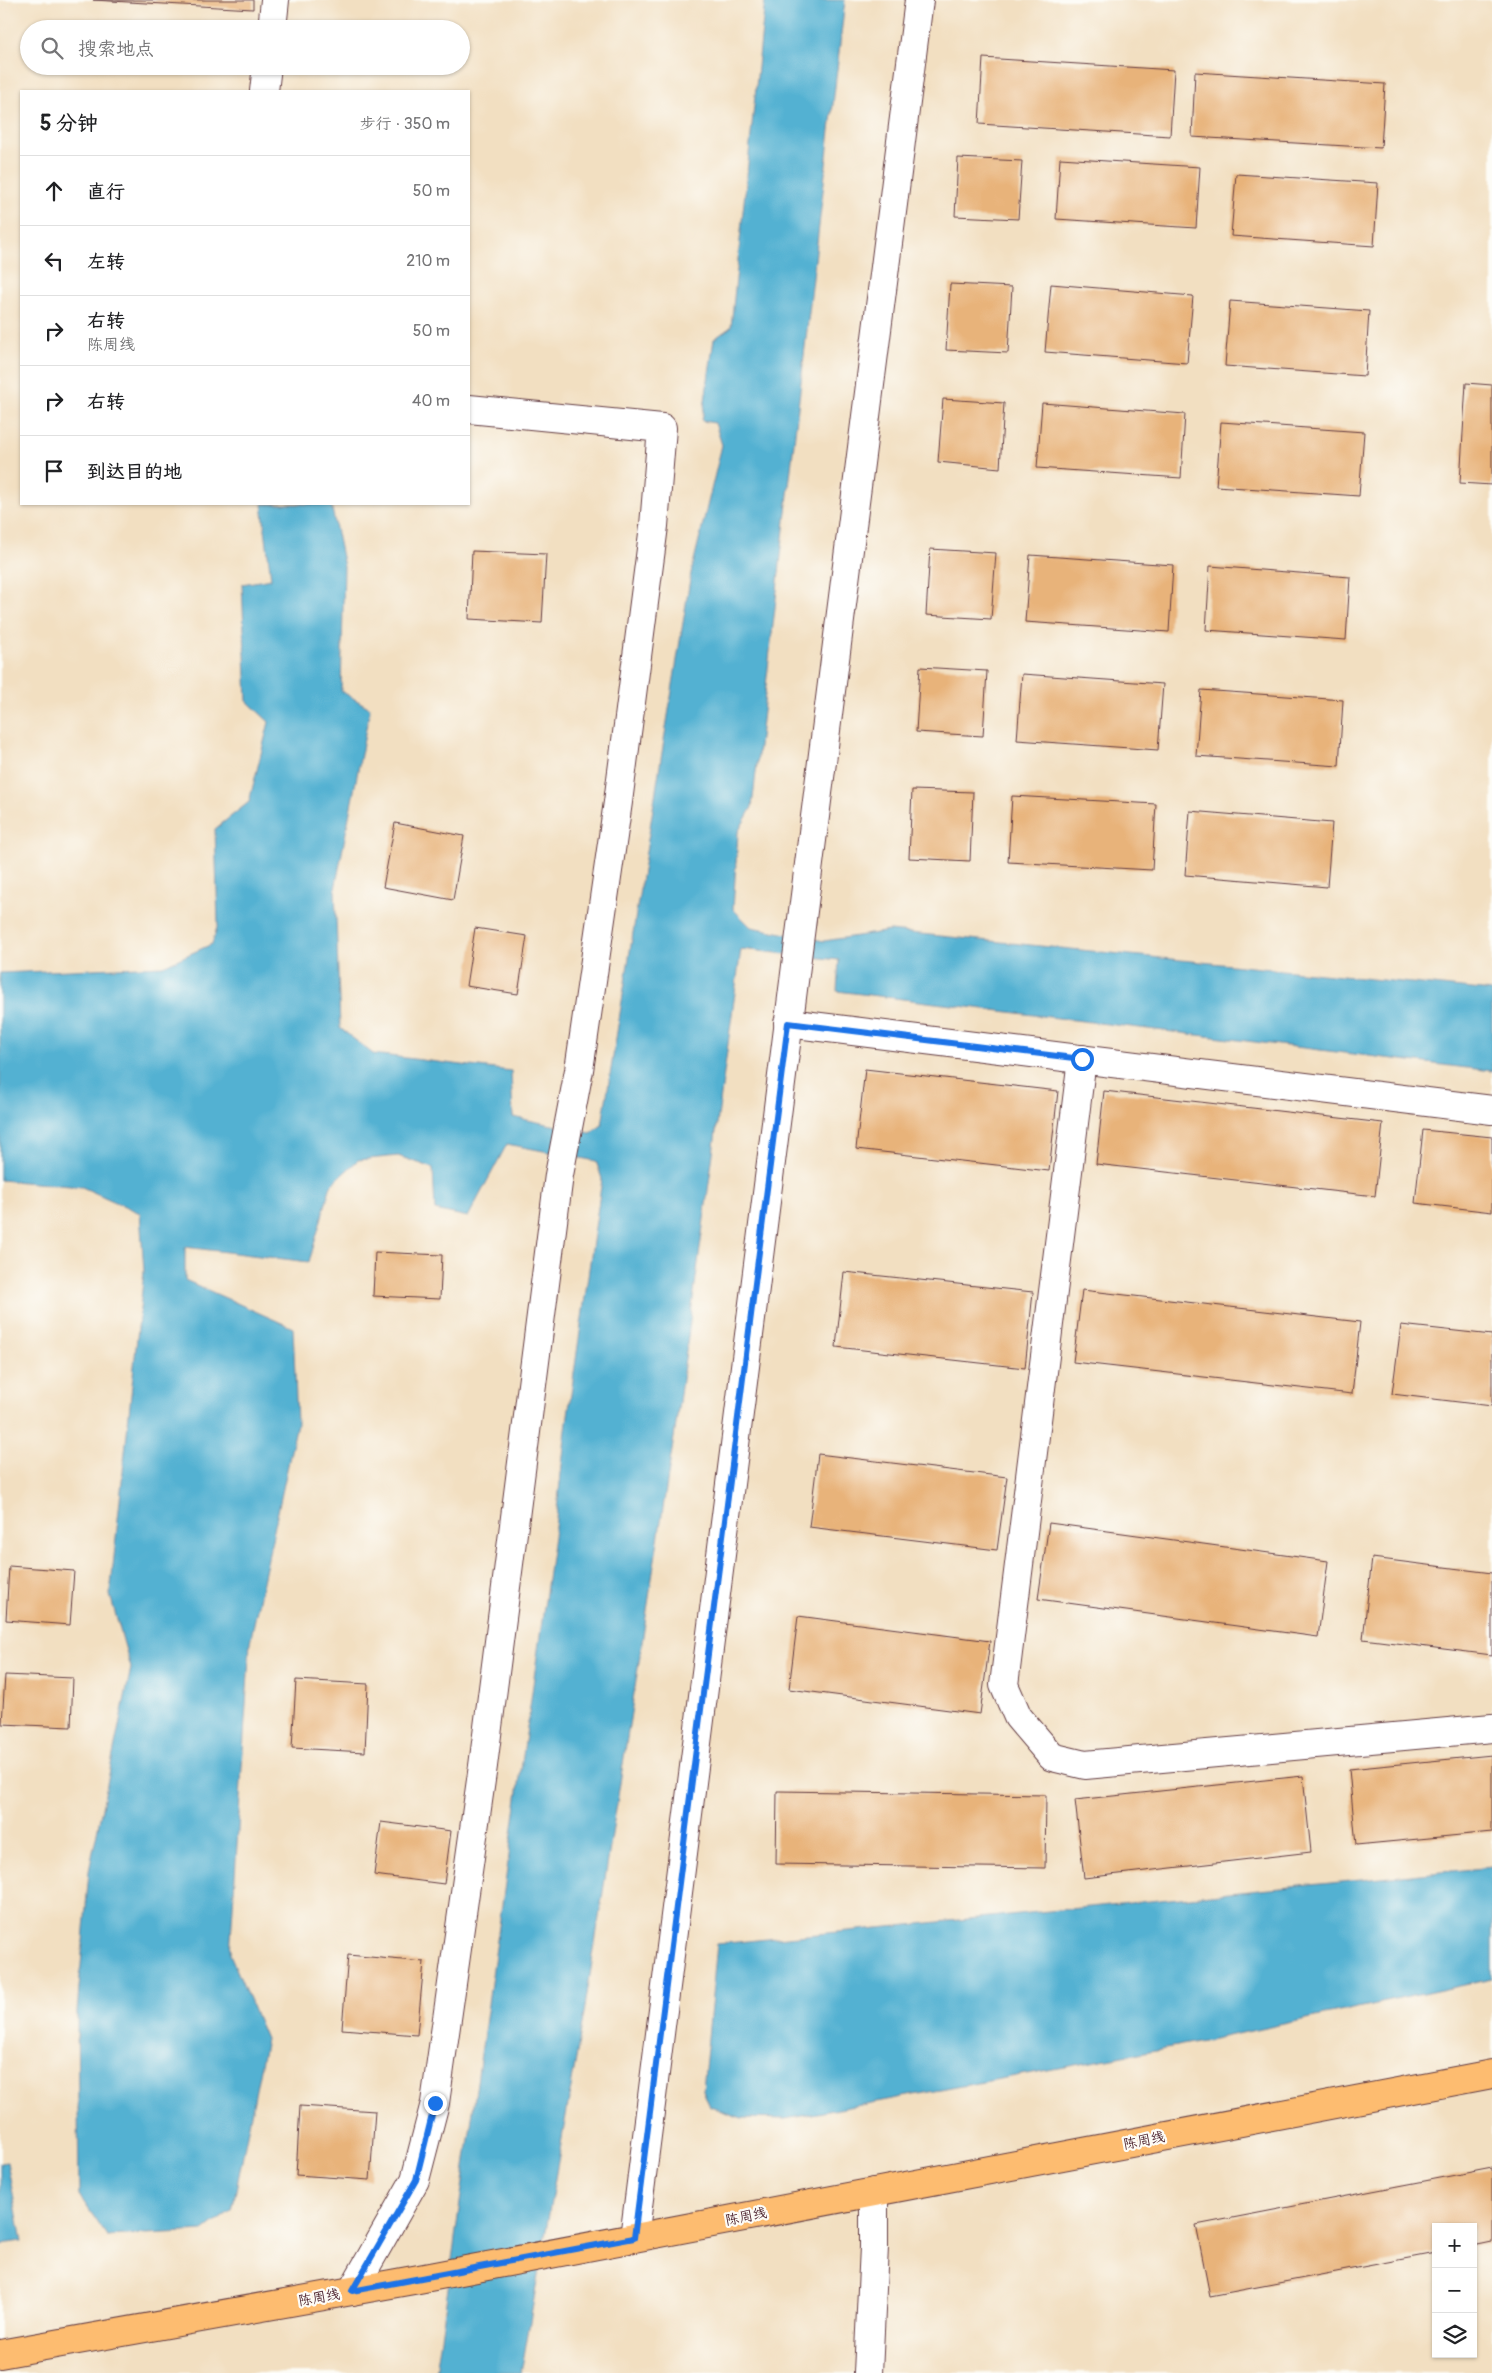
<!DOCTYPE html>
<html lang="zh">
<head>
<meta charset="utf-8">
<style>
	:root { --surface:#fff; --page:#f6f6f6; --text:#202124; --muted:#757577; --line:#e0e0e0 }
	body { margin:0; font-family:Pangolin,"LXGW WenKai TC",sans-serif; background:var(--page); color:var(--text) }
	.controls { position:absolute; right:15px; bottom:15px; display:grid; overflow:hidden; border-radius:0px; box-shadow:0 1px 4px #0004 }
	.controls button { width:45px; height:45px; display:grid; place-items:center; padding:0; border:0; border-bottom:1px solid var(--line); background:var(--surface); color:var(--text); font:25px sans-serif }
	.stop { position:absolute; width:15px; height:15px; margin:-11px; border:4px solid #1a73e8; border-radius:50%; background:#fff }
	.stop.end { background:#1a73e8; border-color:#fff; box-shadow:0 1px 5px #0008 }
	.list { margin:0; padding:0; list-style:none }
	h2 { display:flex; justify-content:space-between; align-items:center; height:65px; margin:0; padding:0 20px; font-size:21px }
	h2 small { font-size:16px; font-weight:400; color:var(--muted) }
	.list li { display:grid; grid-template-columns:32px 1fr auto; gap:15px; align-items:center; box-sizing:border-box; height:70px; padding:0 20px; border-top:1px solid var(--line) }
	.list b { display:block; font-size:19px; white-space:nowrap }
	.list p { margin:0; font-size:16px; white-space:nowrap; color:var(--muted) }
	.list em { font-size:16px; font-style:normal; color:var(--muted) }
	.icon { flex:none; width:28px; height:28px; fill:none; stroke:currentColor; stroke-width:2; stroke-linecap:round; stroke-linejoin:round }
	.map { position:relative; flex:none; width:1492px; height:2373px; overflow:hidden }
	.search { position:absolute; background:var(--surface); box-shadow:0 1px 4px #0004; left:20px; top:20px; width:450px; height:55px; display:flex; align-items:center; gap:12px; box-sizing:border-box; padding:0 18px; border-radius:28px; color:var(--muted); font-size:19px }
	.panel { position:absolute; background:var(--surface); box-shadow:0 1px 4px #0004; left:20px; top:90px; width:450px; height:415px; border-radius:0px }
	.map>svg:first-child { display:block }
</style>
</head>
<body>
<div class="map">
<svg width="1492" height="2373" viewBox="0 0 1492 2373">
	<rect width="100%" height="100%" fill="#fdfcf7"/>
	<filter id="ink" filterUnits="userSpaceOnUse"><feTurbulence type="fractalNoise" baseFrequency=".02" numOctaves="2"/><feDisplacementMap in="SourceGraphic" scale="10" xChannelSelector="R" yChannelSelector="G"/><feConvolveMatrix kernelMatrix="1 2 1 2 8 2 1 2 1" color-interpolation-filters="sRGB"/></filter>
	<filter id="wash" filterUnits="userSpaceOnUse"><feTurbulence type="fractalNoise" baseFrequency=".0096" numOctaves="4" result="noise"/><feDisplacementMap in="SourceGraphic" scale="20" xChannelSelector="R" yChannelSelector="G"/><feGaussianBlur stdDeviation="1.12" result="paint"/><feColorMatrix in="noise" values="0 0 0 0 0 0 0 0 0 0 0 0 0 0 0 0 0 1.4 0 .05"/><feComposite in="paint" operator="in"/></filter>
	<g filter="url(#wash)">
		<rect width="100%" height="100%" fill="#f2dfc1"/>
		<g fill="#53b1d2" stroke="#4e687e">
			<path d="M765,0H845L752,807L738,832L733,909L751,927L824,941L890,931L1492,991V1071L837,991L839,960L741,949L675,1431L585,2007L521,2373H436L554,1536L566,1429L602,1179L596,1161L507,1144L468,1217L435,1210L433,1168L398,1156L358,1160L331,1185L309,1262L185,1247V1280L293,1328L297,1423L250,1642L230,1954L266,2039L232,2210L204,2231L107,2236L79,2195L77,2012L89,1871L131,1668L110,1595L144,1271L140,1213L82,1187L0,1180V973L163,966L212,944L218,924L215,829L249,802L269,722L247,701L242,584L271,579L262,504H331L344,567L341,691L370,708L335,889L340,1028L373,1054L511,1071L513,1117L591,1133L602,1125L691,573L722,445L715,423L702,421L714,339L731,327Z"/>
			<path d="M1492,1867V1979L1214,2039L785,2119L742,2118L710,2107L703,2090L717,1944Z"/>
			<path d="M7,2162L22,2241L0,2244V2163Z"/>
		</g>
		<g id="blocks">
			<g fill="#e8b37a">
				<path d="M93,0H253V9Z"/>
				<path d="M983,58L1174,70L1170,136L979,124Z"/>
				<path d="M1195,72L1385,84L1381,148L1192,137Z"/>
				<path d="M958,158L1022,161L1018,219L955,216Z"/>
				<path d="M1060,158L1200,167L1196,228L1056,219Z"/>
				<path d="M1236,174L1378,183L1374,246L1231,236Z"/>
				<path d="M950,284L1012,287L1008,353L946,350Z"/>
				<path d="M1051,284L1193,296L1187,363L1045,352Z"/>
				<path d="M1230,301L1369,311L1365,376L1225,366Z"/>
				<path d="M1466,383L1492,385V485L1460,483Z"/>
				<path d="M943,399L1004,403L1000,468L938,462Z"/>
				<path d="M1042,403L1185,414L1181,478L1037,468Z"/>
				<path d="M1221,422L1364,432L1359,496L1216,486Z"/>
				<path d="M930,549L996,553L991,619L926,615Z"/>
				<path d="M472,551L546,554L542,623L469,619Z"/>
				<path d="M1030,555L1173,565L1169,632L1025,622Z"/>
				<path d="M1210,566L1350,577L1346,640L1206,630Z"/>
				<path d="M920,667L987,671L983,736L916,732Z"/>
				<path d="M1022,674L1163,684L1158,750L1017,740Z"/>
				<path d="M1201,690L1343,700L1339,766L1196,756Z"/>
				<path d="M912,790L973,792L970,861L909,858Z"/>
				<path d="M1012,796L1156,804L1152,870L1008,862Z"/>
				<path d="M1190,811L1332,823L1327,887L1185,875Z"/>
				<path d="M395,823L464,836L453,900L383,887Z"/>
				<path d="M475,928L527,936L518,994L466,986Z"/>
				<path d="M865,1069L1058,1091L1049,1171L856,1149Z"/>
				<path d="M1104,1091L1383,1123L1375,1196L1096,1164Z"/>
				<path d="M1423,1130L1492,1137V1212L1415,1203Z"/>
				<path d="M375,1252L442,1255L440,1299L373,1296Z"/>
				<path d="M844,1272L1033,1292L1025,1368L836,1347Z"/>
				<path d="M1082,1290L1360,1322L1352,1394L1073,1362Z"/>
				<path d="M1401,1325L1492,1335V1406L1392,1394Z"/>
				<path d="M818,1454L1007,1477L997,1550L809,1527Z"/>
				<path d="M1049,1523L1328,1561L1318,1637L1038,1599Z"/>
				<path d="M1372,1558L1492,1573V1655L1363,1639Z"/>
				<path d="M9,1566L74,1571L70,1625L6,1620Z"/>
				<path d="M798,1616L990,1641L980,1714L789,1689Z"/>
				<path d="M5,1675L73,1678L71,1727L2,1724Z"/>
				<path d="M296,1680L368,1684L365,1752L292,1748Z"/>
				<path d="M1492,1755V1832L1356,1845L1349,1769Z"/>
				<path d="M1303,1776L1311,1852L1084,1878L1075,1800Z"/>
				<path d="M777,1791L1046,1795L1045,1868L776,1864Z"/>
				<path d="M381,1822L451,1831L444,1884L374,1875Z"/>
				<path d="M348,1955L424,1962L417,2035L342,2029Z"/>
				<path d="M300,2106L375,2111L370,2180L296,2175Z"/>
				<path d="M1492,2168V2242L1473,2246V2227H1436V2253L1210,2296L1196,2225Z"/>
			</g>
		</g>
	</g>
	<g filter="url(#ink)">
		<use href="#blocks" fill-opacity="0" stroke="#633c42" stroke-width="1"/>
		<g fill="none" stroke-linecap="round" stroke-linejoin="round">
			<defs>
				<g id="minor">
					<path d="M272,29L275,0"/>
					<path d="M264,91L267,66"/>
					<path d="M788,1023L1492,1110"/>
					<path d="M1082,1059L1004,1685L1018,1717L1052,1757L1085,1765L1492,1728"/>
					<path d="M634,2238L919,0"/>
					<path d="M352,2291L415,2180L435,2103L483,1766L559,1175L579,1070L618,802L654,526L662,428L469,409"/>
					<path d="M868,2373L874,2247V2192"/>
				</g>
				<path id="major" d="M0,2354L419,2279L1492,2074"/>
			</defs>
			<use href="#minor" stroke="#633c42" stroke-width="30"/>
			<use href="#major" stroke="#633c42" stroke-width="30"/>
			<use href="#minor" stroke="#fff" stroke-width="28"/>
			<use href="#major" stroke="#fdbc6f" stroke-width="28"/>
		</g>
	</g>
	<g fill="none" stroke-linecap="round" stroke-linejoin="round" filter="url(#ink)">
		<path stroke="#1a73e8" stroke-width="6" d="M435,2103L416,2180L352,2291L634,2238L788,1023L1082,1059"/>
	</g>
	<g text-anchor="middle" stroke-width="4.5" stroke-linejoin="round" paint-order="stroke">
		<g font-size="14" fill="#4a1f2b" stroke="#fdfcf7">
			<text transform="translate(1144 2140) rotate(-11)" y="5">陈周线</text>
			<text transform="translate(746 2216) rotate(-11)" y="5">陈周线</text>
			<text transform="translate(319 2297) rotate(-10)" y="5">陈周线</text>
		</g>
	</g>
</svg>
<div class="controls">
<button>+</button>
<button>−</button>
<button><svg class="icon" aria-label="layers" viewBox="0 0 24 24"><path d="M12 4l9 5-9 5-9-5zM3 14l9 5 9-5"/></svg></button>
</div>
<div class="stop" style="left:1082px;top:1059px"></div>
<div class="stop end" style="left:435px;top:2103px"></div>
<div class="search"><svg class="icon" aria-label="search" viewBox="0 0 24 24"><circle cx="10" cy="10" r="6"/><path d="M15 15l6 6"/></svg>搜索地点</div>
<section class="panel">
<h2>5 分钟<small>步行 · 350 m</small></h2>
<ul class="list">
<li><svg class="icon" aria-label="ahead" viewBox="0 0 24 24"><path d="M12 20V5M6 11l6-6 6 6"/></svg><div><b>直行</b></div><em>50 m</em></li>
<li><svg class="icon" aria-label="left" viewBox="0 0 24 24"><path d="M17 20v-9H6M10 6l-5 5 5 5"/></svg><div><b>左转</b></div><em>210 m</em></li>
<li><svg class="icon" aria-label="right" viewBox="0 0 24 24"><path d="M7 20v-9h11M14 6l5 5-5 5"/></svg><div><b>右转</b><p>陈周线</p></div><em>50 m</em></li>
<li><svg class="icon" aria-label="right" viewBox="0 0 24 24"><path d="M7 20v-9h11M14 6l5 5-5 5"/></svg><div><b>右转</b></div><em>40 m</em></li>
<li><svg class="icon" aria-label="arrive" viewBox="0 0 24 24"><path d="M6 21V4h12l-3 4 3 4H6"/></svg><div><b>到达目的地</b></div></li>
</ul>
</section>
</div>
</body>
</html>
